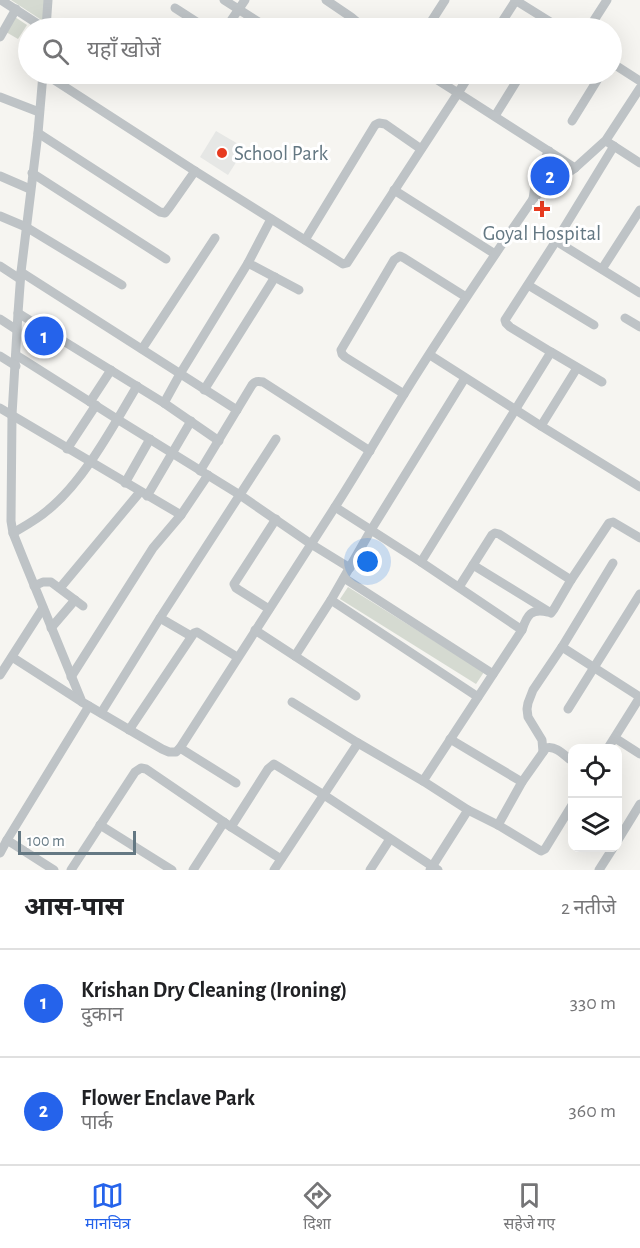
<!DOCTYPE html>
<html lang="hi">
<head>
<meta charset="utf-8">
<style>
	:root { --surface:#fff; --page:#f2f2f2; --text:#202124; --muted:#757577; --line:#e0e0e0; --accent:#2563eb }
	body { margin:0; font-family:"Alegreya Sans","Noto Sans Devanagari",sans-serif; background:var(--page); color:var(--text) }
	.controls { position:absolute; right:18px; bottom:18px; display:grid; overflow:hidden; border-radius:12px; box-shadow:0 6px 24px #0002 }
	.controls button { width:54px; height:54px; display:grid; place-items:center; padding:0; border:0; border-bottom:2px solid var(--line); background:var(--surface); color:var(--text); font:30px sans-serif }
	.scale { position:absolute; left:18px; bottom:15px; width:118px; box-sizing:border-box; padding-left:6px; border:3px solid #647883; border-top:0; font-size:16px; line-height:21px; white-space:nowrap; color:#647883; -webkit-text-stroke:4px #fff; paint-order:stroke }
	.you { position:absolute; left:368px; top:562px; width:21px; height:21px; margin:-15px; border:4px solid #fff; border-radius:50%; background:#1a73e8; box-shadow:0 0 0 9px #1a73e833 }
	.badge { display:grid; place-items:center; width:39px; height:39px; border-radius:50%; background:var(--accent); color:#fff; font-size:20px; font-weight:700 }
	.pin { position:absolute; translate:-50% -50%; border:3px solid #fff; box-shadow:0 2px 6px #0006 }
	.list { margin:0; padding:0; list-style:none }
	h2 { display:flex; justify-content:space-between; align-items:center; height:78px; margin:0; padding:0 24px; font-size:26px }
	h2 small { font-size:20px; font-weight:400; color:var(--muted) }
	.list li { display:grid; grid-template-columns:39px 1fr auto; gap:18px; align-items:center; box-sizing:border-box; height:108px; padding:0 24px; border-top:2px solid var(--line) }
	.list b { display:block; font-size:22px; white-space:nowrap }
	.list p { margin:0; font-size:20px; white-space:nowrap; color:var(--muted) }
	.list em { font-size:20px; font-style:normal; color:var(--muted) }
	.icon { flex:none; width:33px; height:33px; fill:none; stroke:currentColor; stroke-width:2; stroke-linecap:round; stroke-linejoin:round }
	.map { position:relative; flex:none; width:640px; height:870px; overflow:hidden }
	.search { position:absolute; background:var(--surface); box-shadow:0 6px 24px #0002; left:18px; right:18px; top:18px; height:66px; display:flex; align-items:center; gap:15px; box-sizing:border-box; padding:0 21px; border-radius:33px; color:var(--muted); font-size:22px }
	.sheet { height:294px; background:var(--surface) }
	nav { display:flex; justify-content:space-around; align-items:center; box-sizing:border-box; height:84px; border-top:2px solid var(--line); background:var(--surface); font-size:16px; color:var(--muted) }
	nav a { display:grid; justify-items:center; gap:3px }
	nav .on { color:var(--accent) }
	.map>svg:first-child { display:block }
</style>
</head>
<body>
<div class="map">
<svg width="640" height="870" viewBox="0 0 640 870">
	<rect width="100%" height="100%" fill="#f6f5f1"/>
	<path fill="#e6e7e5" d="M216,131L245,148L228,175L200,157Z"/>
	<g fill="#d5dad1">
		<path d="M11,0H45L43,21Z"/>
		<path d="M15,17L27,25L18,39L6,32Z"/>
		<path d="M551,161C557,161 559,163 564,167V171L544,184L541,183L540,181Z"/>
		<path d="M348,587L484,672L476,684L340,599Z"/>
	</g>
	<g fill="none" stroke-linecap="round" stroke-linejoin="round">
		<g stroke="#bec3c6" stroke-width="9">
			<path d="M1,0L44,28"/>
			<path d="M224,0L268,28"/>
			<path d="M326,0L351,17L364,28"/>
			<path d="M515,0L560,28"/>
			<path d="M175,8L206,28"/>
			<path d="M429,25L445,0"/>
			<path d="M46,28L48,0"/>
			<path d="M226,28L245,0"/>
			<path d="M498,28L516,0"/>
			<path d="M589,28L607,0"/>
			<path d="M0,37L16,9"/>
			<path d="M612,63L640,81"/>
			<path d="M43,74L38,133L21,272L18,313L12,415L11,521L13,533L23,558L82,702L162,749L169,752H176L180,748L335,507"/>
			<path d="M45,74L195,171L343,264L347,263L458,93L575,168"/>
			<path d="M277,74L279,75"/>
			<path d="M428,74L458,93L470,74"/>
			<path d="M0,97L39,112"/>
			<path d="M495,116L521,74"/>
			<path d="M572,121L601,74"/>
			<path d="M38,133L160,212L165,213L169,208L195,171"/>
			<path d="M609,143L640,163"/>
			<path d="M32,173L166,259"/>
			<path d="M0,176L30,189"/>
			<path d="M394,190L495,254"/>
			<path d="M533,199L537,173L549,151"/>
			<path d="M0,216L26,227L122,285"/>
			<path d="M305,240L375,125L379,123L385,124L421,149"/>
			<path d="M556,241L640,293"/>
			<path d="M248,263L271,219"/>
			<path d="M0,266L20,279"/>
			<path d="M602,269L640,210"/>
			<path d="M21,272L237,410"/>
			<path d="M528,285L594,325"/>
			<path d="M18,313L164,403L219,441"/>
			<path d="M625,318L640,327"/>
			<path d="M0,319L17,330"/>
			<path d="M142,349L215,238"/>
			<path d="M551,352L602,382"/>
			<path d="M16,355L117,419L240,495L311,544L350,568"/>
			<path d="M430,355L541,426L640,487"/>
			<path d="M0,356L16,366"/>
			<path d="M204,390L275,277"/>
			<path d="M404,394L345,357L342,354L341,350L394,260L400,256L404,258L466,297"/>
			<path d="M90,402L111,370"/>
			<path d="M164,403L180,374L248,263L299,290"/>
			<path d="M0,408L181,515L208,475"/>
			<path d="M541,426L577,368"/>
			<path d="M67,449L96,405"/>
			<path d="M200,471L252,385C255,381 258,381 263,382L370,451"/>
			<path d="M125,483L150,439"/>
			<path d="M147,496L191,421"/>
			<path d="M13,533C25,526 38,519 48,510C84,481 114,425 137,386"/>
			<path d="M421,562L551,352L510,327L506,323L505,320L556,241L614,146"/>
			<path d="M473,565L492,535L495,533L499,534L571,580"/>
			<path d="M344,578L493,674"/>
			<path d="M34,586L43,582H51L83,606"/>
			<path d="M459,587L473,565L551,613L554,609L571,580L609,523L613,522L640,538"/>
			<path d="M60,588L140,492"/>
			<path d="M331,600L478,697"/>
			<path d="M269,609L239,590L236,588L234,584L276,519"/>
			<path d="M160,618L191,636"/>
			<path d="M51,628L75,600"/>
			<path d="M255,630L356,696"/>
			<path d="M522,630C527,615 531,608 548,612"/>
			<path d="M562,647L640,697"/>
			<path d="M295,656L331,600L371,530L465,378"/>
			<path d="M12,657L82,702"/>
			<path d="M0,675L43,608"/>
			<path d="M71,677L153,548L181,515"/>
			<path d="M292,702L358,743"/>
			<path d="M568,709L640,594"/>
			<path d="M101,713L160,618L276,439"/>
			<path d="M129,730L194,633L197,632L237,657"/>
			<path d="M615,738L640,754"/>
			<path d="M450,739L522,782"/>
			<path d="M180,748L236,783"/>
			<path d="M608,748L640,697"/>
			<path d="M543,752L542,740L528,717L527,709L528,703L533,690L562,647L613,563"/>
			<path d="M423,781L468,810L430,870"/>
			<path d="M468,810L498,825L541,851L545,849L572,805"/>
			<path d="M100,825L172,870"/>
			<path d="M498,825L522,782L546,748C556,745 565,756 572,761"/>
			<path d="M7,840L89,706"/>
			<path d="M618,840L640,804"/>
			<path d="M0,853L7,840L54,870"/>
			<path d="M281,859L231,827L268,769L274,764L324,795L438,870"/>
			<path d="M71,870L135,772L141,768L146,769L231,827"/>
			<path d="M193,870L224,822"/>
			<path d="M274,870L358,743L423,781L522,630L421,562L335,507C359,470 381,431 404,394C445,328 489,263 533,199L544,189L575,168L606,140L640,88"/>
			<path d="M370,870L390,839"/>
			<path d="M599,870L613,848"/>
		</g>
	</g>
	<g fill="#e73b20" stroke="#fff" stroke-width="2">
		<circle cx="222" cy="153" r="6"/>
		<path d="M539 200h6v6h6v6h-6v6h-6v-6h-6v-6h6z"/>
	</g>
	<g text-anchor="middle" stroke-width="6" stroke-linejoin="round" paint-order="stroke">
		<g font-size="21" fill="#647883" stroke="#fff" text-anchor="start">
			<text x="234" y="160">School Park</text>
			<text x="542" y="240" text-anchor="middle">Goyal Hospital</text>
		</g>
	</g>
</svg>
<div class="controls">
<button><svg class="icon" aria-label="locate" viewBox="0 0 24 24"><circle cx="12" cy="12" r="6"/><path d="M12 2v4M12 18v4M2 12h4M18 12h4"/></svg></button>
<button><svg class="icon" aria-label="layers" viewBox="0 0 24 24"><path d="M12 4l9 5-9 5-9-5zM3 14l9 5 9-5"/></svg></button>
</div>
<div class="scale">100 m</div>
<div class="you"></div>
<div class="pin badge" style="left:44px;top:336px">1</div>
<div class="pin badge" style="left:550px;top:176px">2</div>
<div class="search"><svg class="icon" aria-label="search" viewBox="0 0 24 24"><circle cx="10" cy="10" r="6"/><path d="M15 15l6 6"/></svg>यहाँ खोजें</div>
</div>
<section class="sheet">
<h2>आस-पास<small>2 नतीजे</small></h2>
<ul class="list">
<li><span class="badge">1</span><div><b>Krishan Dry Cleaning (Ironing)</b><p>दुकान</p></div><em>330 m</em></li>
<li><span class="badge">2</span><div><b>Flower Enclave Park</b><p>पार्क</p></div><em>360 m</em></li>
</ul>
</section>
<nav>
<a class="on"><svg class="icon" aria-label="map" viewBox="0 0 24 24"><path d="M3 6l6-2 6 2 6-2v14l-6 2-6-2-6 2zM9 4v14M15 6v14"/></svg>मानचित्र</a>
<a><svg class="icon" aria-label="directions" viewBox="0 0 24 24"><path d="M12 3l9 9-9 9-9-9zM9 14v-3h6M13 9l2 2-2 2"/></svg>दिशा</a>
<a><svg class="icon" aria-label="saved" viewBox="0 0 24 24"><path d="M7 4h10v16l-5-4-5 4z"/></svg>सहेजे गए</a>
</nav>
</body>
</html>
